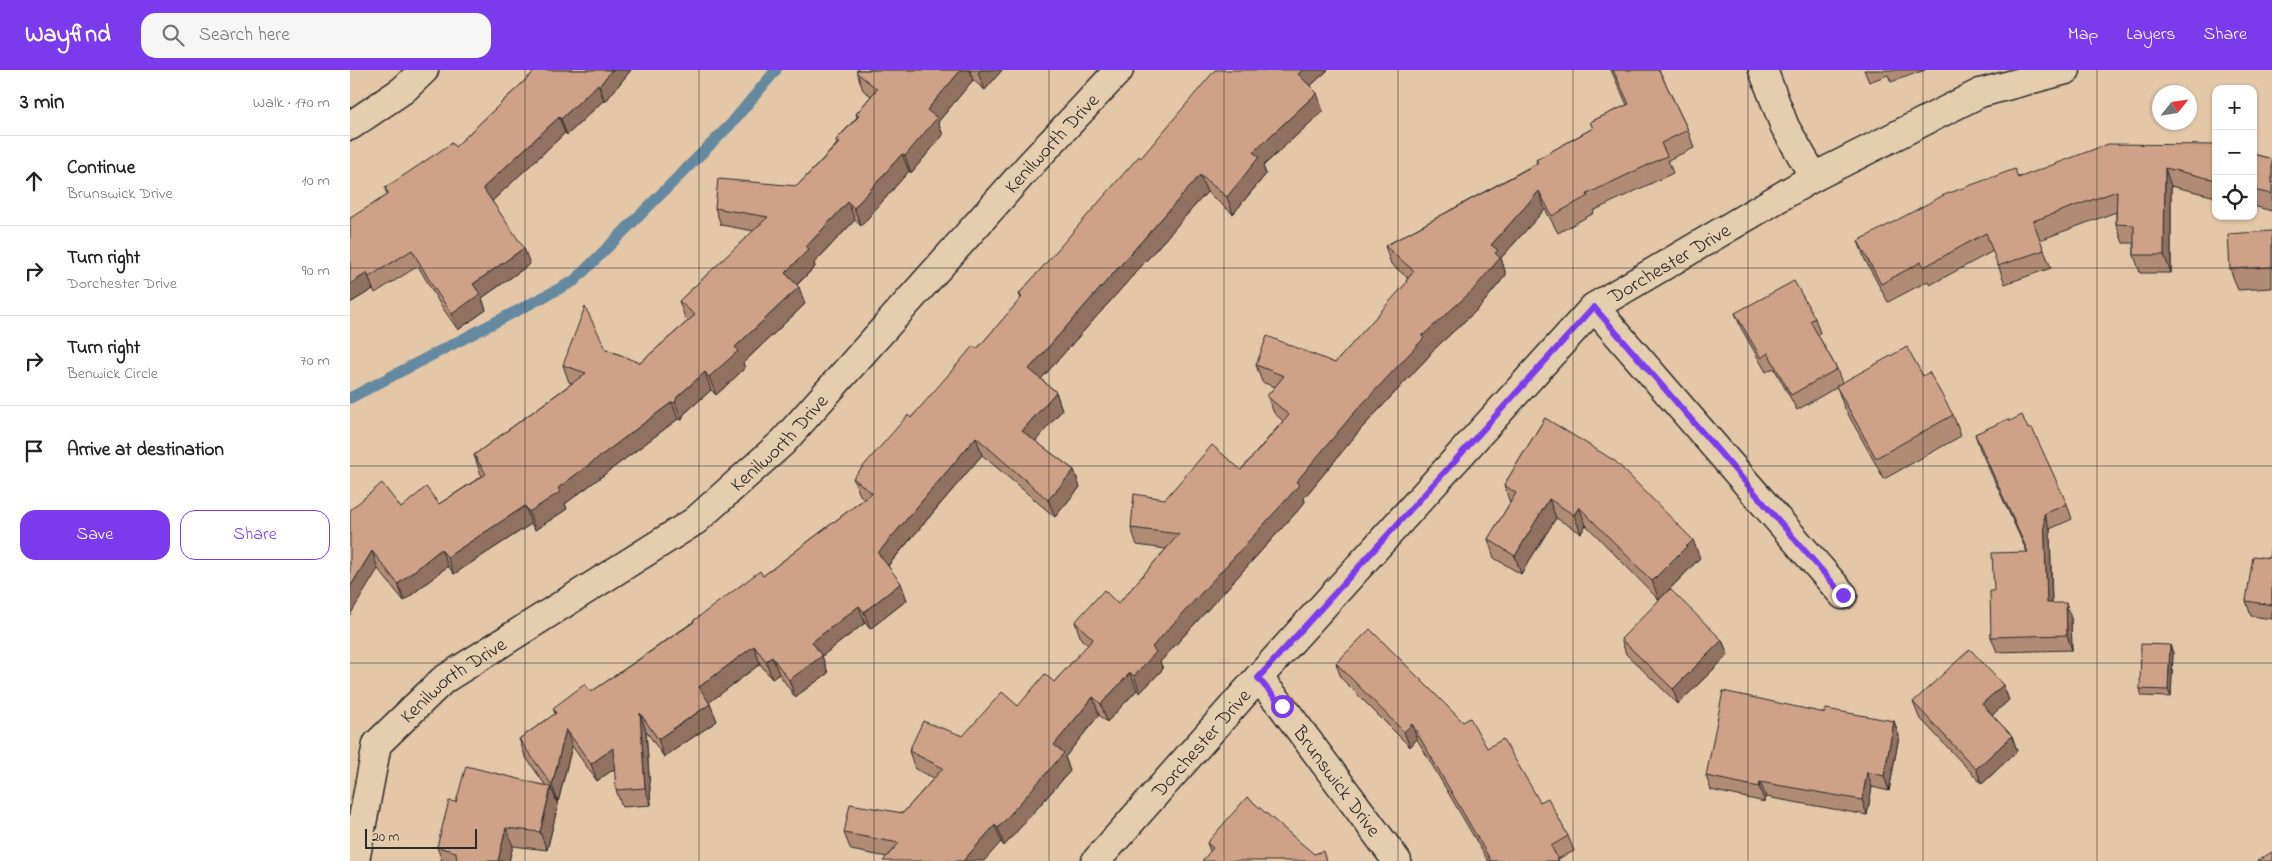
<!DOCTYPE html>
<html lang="en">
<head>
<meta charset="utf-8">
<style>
	:root { --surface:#fff; --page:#f6f6f6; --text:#222; --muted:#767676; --line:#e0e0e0; --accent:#7c3aed }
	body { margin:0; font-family:"Indie Flower",sans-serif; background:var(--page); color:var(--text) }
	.controls { position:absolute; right:15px; top:15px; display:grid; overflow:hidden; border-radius:10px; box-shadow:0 1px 4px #0004 }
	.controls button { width:45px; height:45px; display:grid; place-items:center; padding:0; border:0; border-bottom:1px solid var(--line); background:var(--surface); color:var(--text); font:25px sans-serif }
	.compass { position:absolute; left:1802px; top:15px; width:45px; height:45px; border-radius:50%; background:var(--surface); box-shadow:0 1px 4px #0004; rotate:60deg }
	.scale { position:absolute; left:15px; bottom:12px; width:112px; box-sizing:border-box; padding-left:5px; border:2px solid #2b2b2b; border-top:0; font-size:14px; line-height:18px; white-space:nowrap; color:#2b2b2b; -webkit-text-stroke:4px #e4cead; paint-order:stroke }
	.stop { position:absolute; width:15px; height:15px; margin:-11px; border:4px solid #7c3aed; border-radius:50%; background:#fff }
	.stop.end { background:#7c3aed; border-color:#fff; box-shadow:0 1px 5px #0008 }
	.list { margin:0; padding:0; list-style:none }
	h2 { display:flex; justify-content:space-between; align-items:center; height:65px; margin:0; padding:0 20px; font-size:21px }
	h2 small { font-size:16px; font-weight:400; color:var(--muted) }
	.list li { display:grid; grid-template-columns:32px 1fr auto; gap:15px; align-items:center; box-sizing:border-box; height:90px; padding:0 20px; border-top:1px solid var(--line) }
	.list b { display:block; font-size:19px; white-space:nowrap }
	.list p { margin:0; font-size:16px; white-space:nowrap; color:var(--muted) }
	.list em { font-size:16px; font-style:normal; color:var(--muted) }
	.actions { display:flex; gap:10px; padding:15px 20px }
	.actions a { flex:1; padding:11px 0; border:1px solid var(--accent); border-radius:15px; text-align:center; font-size:18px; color:var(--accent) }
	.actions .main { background:var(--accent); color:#fff }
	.icon { flex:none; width:28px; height:28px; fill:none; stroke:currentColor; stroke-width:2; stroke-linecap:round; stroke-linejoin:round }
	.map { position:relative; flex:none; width:1922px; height:791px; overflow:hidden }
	header { display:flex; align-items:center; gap:30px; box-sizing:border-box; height:70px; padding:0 25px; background:var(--accent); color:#fff }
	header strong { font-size:24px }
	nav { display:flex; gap:28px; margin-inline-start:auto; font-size:18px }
	.search { width:350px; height:45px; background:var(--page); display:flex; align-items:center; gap:12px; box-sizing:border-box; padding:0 18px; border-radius:15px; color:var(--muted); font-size:19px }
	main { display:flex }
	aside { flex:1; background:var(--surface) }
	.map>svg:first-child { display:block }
</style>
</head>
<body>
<header>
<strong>Wayfind</strong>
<div class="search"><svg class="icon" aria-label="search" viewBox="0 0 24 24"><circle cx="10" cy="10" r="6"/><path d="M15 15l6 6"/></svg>Search here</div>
<nav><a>Map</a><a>Layers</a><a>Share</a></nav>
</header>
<main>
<aside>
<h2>3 min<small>Walk · 170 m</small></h2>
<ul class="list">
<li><svg class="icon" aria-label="ahead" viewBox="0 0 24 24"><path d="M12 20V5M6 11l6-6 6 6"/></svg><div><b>Continue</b><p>Brunswick Drive</p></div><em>10 m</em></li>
<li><svg class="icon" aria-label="right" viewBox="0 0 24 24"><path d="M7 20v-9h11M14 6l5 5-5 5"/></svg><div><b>Turn right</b><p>Dorchester Drive</p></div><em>90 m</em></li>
<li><svg class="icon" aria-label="right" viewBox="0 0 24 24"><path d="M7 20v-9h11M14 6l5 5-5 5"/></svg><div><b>Turn right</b><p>Benwick Circle</p></div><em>70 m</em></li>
<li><svg class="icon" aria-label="arrive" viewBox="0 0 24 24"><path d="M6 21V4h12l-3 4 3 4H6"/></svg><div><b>Arrive at destination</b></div></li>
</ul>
<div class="actions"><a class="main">Save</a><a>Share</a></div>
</aside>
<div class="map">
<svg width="1922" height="791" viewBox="0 0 1922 791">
	<rect width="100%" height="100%" fill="#e3c7a7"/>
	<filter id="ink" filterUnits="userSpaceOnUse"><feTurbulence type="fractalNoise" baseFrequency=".02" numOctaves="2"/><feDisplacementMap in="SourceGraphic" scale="10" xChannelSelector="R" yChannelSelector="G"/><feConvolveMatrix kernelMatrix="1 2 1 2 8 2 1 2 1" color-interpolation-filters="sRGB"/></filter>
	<g filter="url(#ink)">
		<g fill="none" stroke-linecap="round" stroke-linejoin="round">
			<path stroke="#65899f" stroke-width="11" d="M0,328L224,211L380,55L426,0"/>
			<defs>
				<g id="street">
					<path d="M1413,0L1435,57L1464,107"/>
					<path d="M0,56L53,20L74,0"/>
					<path d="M1244,237L1493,525"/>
					<path id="s1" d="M908,608L932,636L1047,791"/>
					<path id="s2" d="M5,791L27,674L93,610L345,451L433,372L679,96L769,0"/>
					<path id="s3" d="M746,791L908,608L1244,237L1464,107L1630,23L1716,0"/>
				</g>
			</defs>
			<use href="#street" stroke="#2b2b2b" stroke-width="31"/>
			<use href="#street" stroke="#e4cead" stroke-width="28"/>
		</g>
		<g fill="#b28b74" stroke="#2b2b2b">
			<path d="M186,0H281L255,32L254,30L217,65L215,63L142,131L180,194L132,228L136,240L108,260L90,234L68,196L25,223L23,219L0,233L37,125L35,118L105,77Z"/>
			<path d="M507,0H652L635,20L623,10L588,52L593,65L561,103L559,101L511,156L505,150L464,193L465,197L447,215L455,234L393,293L395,298L366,325L361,320L334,344L332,350L328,349L215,434L217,439L185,460L181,454L104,504L98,496L54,531L28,499L0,440L51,438L89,434L132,406L130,402L124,385L222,313L219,312L213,295L256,279L290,293L338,251L335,248L329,231L404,161L371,155L365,138L447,116L487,74L486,70L507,47L506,44L521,26L513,20L507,3Z"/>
			<path d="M978,0L960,16L973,41L913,96L916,104L883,144L857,122L691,309L706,322L712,340L685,371L724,400L730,417L705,447L632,385L538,496L557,530L520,559L515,553L472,586L478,603L445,627L429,604L422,609L410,594L359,632L367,651L314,687L296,661L301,735L272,737L266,720L265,698L247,711L222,676L208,732L205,727L208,735L197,780L163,776L159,791H92L87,777L106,732L196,716L175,686L169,669L205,644L203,638L241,622L343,552V551L413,506L514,429L510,425L503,408L627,279L671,229L669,224L791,88Z"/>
			<path d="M1261,0H1309L1338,60L1344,78L1318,90L1323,103L1243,141L1244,143L1208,163L1195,139L1151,188L1156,205L1129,238L1080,283V285L1010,360L954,428L955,432L943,446L810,592L813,599L790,623L787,620L757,652L749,645L715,687L720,701L654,776L651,772L537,787L501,780L494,763L553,743L584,708L565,699L559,681L613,666L668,636L704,612L738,575L731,569L725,552L768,534L816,479L787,475L781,458L815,429L891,400L933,351L924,343L917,326L925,317L912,312L906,295L985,293L1057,213L1056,211L1058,208L1041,194L1035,176L1187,93L1186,90L1243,58L1240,52L1277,35Z"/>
			<path d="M1514,0H1575L1541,12L1538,5L1519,12Z"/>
			<path d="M1866,75V127L1821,116V203H1790L1784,185V173H1773L1766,154V142L1690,170L1701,198L1655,214L1643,181L1580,215L1578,211L1538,232L1515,190L1508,171L1668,107Z"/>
			<path d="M1903,84L1922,89V141L1903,136Z"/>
			<path d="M1922,161V218L1888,220L1880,199Z"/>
			<path d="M1385,243L1465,248L1470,263L1468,265L1487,299L1492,313L1573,306L1603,345L1611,366L1534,409L1494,337L1487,317L1447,340L1424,298L1416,302L1391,258Z"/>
			<path d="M1195,348L1350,488L1309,530L1236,455L1231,463L1206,448L1171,504L1144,488L1138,469L1160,433L1154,415Z"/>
			<path d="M1660,351L1678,359L1717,434L1722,449L1700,459L1702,533L1721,548L1722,580L1647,582L1641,567L1644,521L1677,482L1630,379L1625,364Z"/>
			<path d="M1922,468V549L1901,546L1896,531L1919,488Z"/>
			<path d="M1271,569L1372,570L1378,585L1328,634L1276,584Z"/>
			<path d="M1820,575L1823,583L1821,627L1792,626L1790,619Z"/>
			<path d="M986,593L1137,678L1190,732L1218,766L1224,781L1208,789L1209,791H1138L1067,669L1060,677L991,608Z"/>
			<path d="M1653,615L1659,630L1642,645L1662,666L1667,681L1632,714L1569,647L1563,632Z"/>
			<path d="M1475,643L1544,651L1549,666L1539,721L1522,717L1517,745L1416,727L1415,732L1361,720L1356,706Z"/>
			<path d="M857,773L964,784L860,781Z"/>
		</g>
		<g fill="#91715e" stroke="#2b2b2b">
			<path d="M262,0H281L255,32L249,16Z"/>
			<path d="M611,0H620L623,10L588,52L593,65L561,103L555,86L577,40Z"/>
			<path d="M631,0H652L635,20L628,3Z"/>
			<path d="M953,0H978L955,21L948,4Z"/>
			<path d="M248,14L254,30L217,65L211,49Z"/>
			<path d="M967,23L973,41L913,96L916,104L883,144L877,127L903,82Z"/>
			<path d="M209,47L215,63L139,134L133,118Z"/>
			<path d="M552,84L559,101L511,156L504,138Z"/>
			<path d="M1815,98L1821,116V203L1814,185Z"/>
			<path d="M850,105L857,122L685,316L679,299Z"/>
			<path d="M1189,121L1195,139L1151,188L1156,205L1129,238L1080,283V285L1010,360L954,428L955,432L943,446L810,592L813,599L790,623L784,606L802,577L1004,343L1072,266L1141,175Z"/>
			<path d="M498,132L505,150L464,193L465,197L441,220L435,203L456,177Z"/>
			<path d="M174,178L180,194L132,228L136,240L108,260L102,244L123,214Z"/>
			<path d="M17,203L23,219L0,233V214Z"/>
			<path d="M449,217L455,234L393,293L395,298L366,325L359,307L385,277Z"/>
			<path d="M355,302L361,320L334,344L332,350L325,333L327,327Z"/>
			<path d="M706,322L712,340L679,379L672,361Z"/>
			<path d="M322,332L328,349L215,434L217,439L185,460L179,442L208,418Z"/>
			<path d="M626,367L632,385L534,500L528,483Z"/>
			<path d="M724,400L730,417L705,447L698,430Z"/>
			<path d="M1199,429L1206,448L1171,504L1165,486Z"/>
			<path d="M175,436L181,454L104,504L97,487Z"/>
			<path d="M1229,437L1236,455L1231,463L1224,445Z"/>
			<path d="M1694,444L1700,459L1702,548L1697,533Z"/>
			<path d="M1343,470L1350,488L1309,530L1302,511Z"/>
			<path d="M91,479L98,496L54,531L48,514Z"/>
			<path d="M22,481L28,499L0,545V517Z"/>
			<path d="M551,513L557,530L520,559L514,542Z"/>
			<path d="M1716,533L1721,548L1722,580L1717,565Z"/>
			<path d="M509,536L515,553L472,586L478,603L445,627L439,610L462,572Z"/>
			<path d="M1372,570L1378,585L1328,634L1323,619Z"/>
			<path d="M1820,575L1823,583L1821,627L1818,620Z"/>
			<path d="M404,576L410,594L356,635L349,617Z"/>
			<path d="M422,587L429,604L422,609L416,591Z"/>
			<path d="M780,603L787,620L757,652L751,634Z"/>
			<path d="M1653,615L1659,630L1638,649L1632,634Z"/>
			<path d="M743,627L749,645L715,687L720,701L654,776L648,758L704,675Z"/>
			<path d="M360,634L367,651L314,687L308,669Z"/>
			<path d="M290,643L296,661L301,735L295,718Z"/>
			<path d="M1544,651L1549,666L1539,721L1534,706Z"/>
			<path d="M1062,654L1067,669L1060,677L1054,662Z"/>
			<path d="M216,659L222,676L208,732L202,715Z"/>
			<path d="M1662,666L1667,681L1632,714L1626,699Z"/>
			<path d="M263,678L270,695L247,711L241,694Z"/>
			<path d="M1517,702L1522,717L1517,745L1512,730Z"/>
			<path d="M1410,712L1416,727L1415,732L1409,717Z"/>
			<path d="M201,717L208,735L197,780L190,762Z"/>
			<path d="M645,755L651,772L634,791H613Z"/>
			<path d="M156,758L163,776L159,791H148Z"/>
		</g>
		<g fill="#cfa287" stroke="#2b2b2b">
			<path d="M186,0H262L249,16L248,14L211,49L209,47L133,118L174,178L123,214L130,224L102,244L84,218L62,180L19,207L17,203L0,214V148L39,124L35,118L102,73L105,77Z"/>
			<path d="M507,0H611L577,40L587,48L555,86L552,84L504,138L498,132L456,177L459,179L435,203L449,217L385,277L388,281L359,307L355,302L327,327L325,333L322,332L208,418L210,422L179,442L175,436L97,487L91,479L48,514L22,481L0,517V440L32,413L51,438L76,417L89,434L136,404L124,385L236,303L213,295L235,237L256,279L290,293L345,245L329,231L418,147L365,138L368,109L447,116L489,73L486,70L509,46L506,44L527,19L507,3Z"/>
			<path d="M865,0H953L948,4L967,23L903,82L909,87L877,127L850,105L679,299L706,322L672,361L724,400L698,430L626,367L528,483L551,513L514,542L509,536L462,572L472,586L439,610L422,587L416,591L404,576L349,617L360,634L308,669L290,643L295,718L266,720L263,678L241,694L216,659L202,715L169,669L206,643L203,638L235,614L241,622L344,552L343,551L410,501L413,506L522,423L503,408L558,345L561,348L623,276L627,279L672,227L669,224L789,86L791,88Z"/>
			<path d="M1263,0H1309L1338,60L1311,73L1317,86L1237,124L1238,126L1202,146L1189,121L1141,175L1148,180L1145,183L1150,188L1122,221L1072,266L1074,268L1004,343L946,412L949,415L937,429L802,577L806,582L784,606L780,603L751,634L743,627L704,675L714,683L648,758L645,755L613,791H533L549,773L494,763L500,734L553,743L593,698L559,681L573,651L613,666L652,622L668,636L695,604L704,612L743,569L725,552L754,520L768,534L829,464L781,458L784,424L815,429L862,375L891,400L939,345L917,326L934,306L906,295L917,266L985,293L1057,212L1056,211L1064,201L1035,176L1188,93L1186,90L1243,58L1240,52L1279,34Z"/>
			<path d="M1758,74L1866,75V110L1815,98L1814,185H1784V155L1766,154L1767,121L1683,151L1694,180L1648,196L1636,163L1574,197L1571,192L1531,214L1508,171L1594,125L1665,99L1668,108Z"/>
			<path d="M1903,84L1922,89V124L1903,120Z"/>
			<path d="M1922,161V197L1880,199L1878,164Z"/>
			<path d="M1444,211L1465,248L1460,251L1487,299L1441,325L1418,283L1411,288L1385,243Z"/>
			<path d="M1557,277L1573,306L1579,302L1603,345L1526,388L1486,316Z"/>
			<path d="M1672,345L1678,359L1682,358L1717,434L1694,444L1697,533H1716L1717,565L1641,567L1640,521H1644L1642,483L1678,482L1625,364L1658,349L1660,351Z"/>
			<path d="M1195,348L1265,391L1343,470L1302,511L1229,437L1224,445L1199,429L1165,486L1138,469L1166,423L1154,415Z"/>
			<path d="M1922,468V535L1896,531L1903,486L1919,488Z"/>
			<path d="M1320,519L1372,570L1323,619L1271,569Z"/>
			<path d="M1020,559L1113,652L1120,648L1137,678L1153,669L1190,732L1198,728L1218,766L1201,776L1209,791H1141L1062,654L1054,662L986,593Z"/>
			<path d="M1791,574L1820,575L1818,620L1790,619Z"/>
			<path d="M1620,579L1653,615L1632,634L1662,666L1626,699L1563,632Z"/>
			<path d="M1373,621L1475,643L1476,639L1544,651L1534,706L1517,702L1512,730L1410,712L1409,717L1356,706Z"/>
			<path d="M116,696L201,717L190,762L156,758L148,791H107L106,782L87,777L99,731L106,732Z"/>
			<path d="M897,727L964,784L973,781L976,791H852L863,778L857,773Z"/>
			<path d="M1922,782V791H1907Z"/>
		</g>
	</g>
	<g fill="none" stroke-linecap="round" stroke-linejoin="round" filter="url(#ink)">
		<path stroke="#7c3aed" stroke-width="6" d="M932,636L908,608L1244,237L1493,525"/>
	</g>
	<path fill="none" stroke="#2b2b2b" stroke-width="1" stroke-opacity="0.55" d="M175,0V791M349,0V791M524,0V791M699,0V791M874,0V791M1048,0V791M1223,0V791M1398,0V791M1573,0V791M1747,0V791M0,198H1922M0,396H1922M0,593H1922"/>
	<g text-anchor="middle" stroke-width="4" stroke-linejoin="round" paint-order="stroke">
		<g font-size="20" fill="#2b2b2b" stroke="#e4cead">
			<text dy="7" stroke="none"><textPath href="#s2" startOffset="1029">Kenilworth Drive</textPath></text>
			<text dy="7" stroke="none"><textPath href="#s3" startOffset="832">Dorchester Drive</textPath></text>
			<text dy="7" stroke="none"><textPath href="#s2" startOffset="624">Kenilworth Drive</textPath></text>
			<text dy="7" stroke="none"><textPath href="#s2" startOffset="219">Kenilworth Drive</textPath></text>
			<text dy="7" stroke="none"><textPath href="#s3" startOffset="158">Dorchester Drive</textPath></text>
			<text dy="7" stroke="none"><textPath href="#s1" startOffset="130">Brunswick Drive</textPath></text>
		</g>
	</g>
</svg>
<div class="controls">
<button>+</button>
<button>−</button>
<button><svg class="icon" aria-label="locate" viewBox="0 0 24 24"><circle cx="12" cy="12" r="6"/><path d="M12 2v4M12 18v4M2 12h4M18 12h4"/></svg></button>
</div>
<svg class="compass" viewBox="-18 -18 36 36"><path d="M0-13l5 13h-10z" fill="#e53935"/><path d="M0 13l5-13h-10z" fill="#767676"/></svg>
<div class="scale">20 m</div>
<div class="stop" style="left:932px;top:636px"></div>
<div class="stop end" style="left:1493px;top:525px"></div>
</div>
</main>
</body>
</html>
